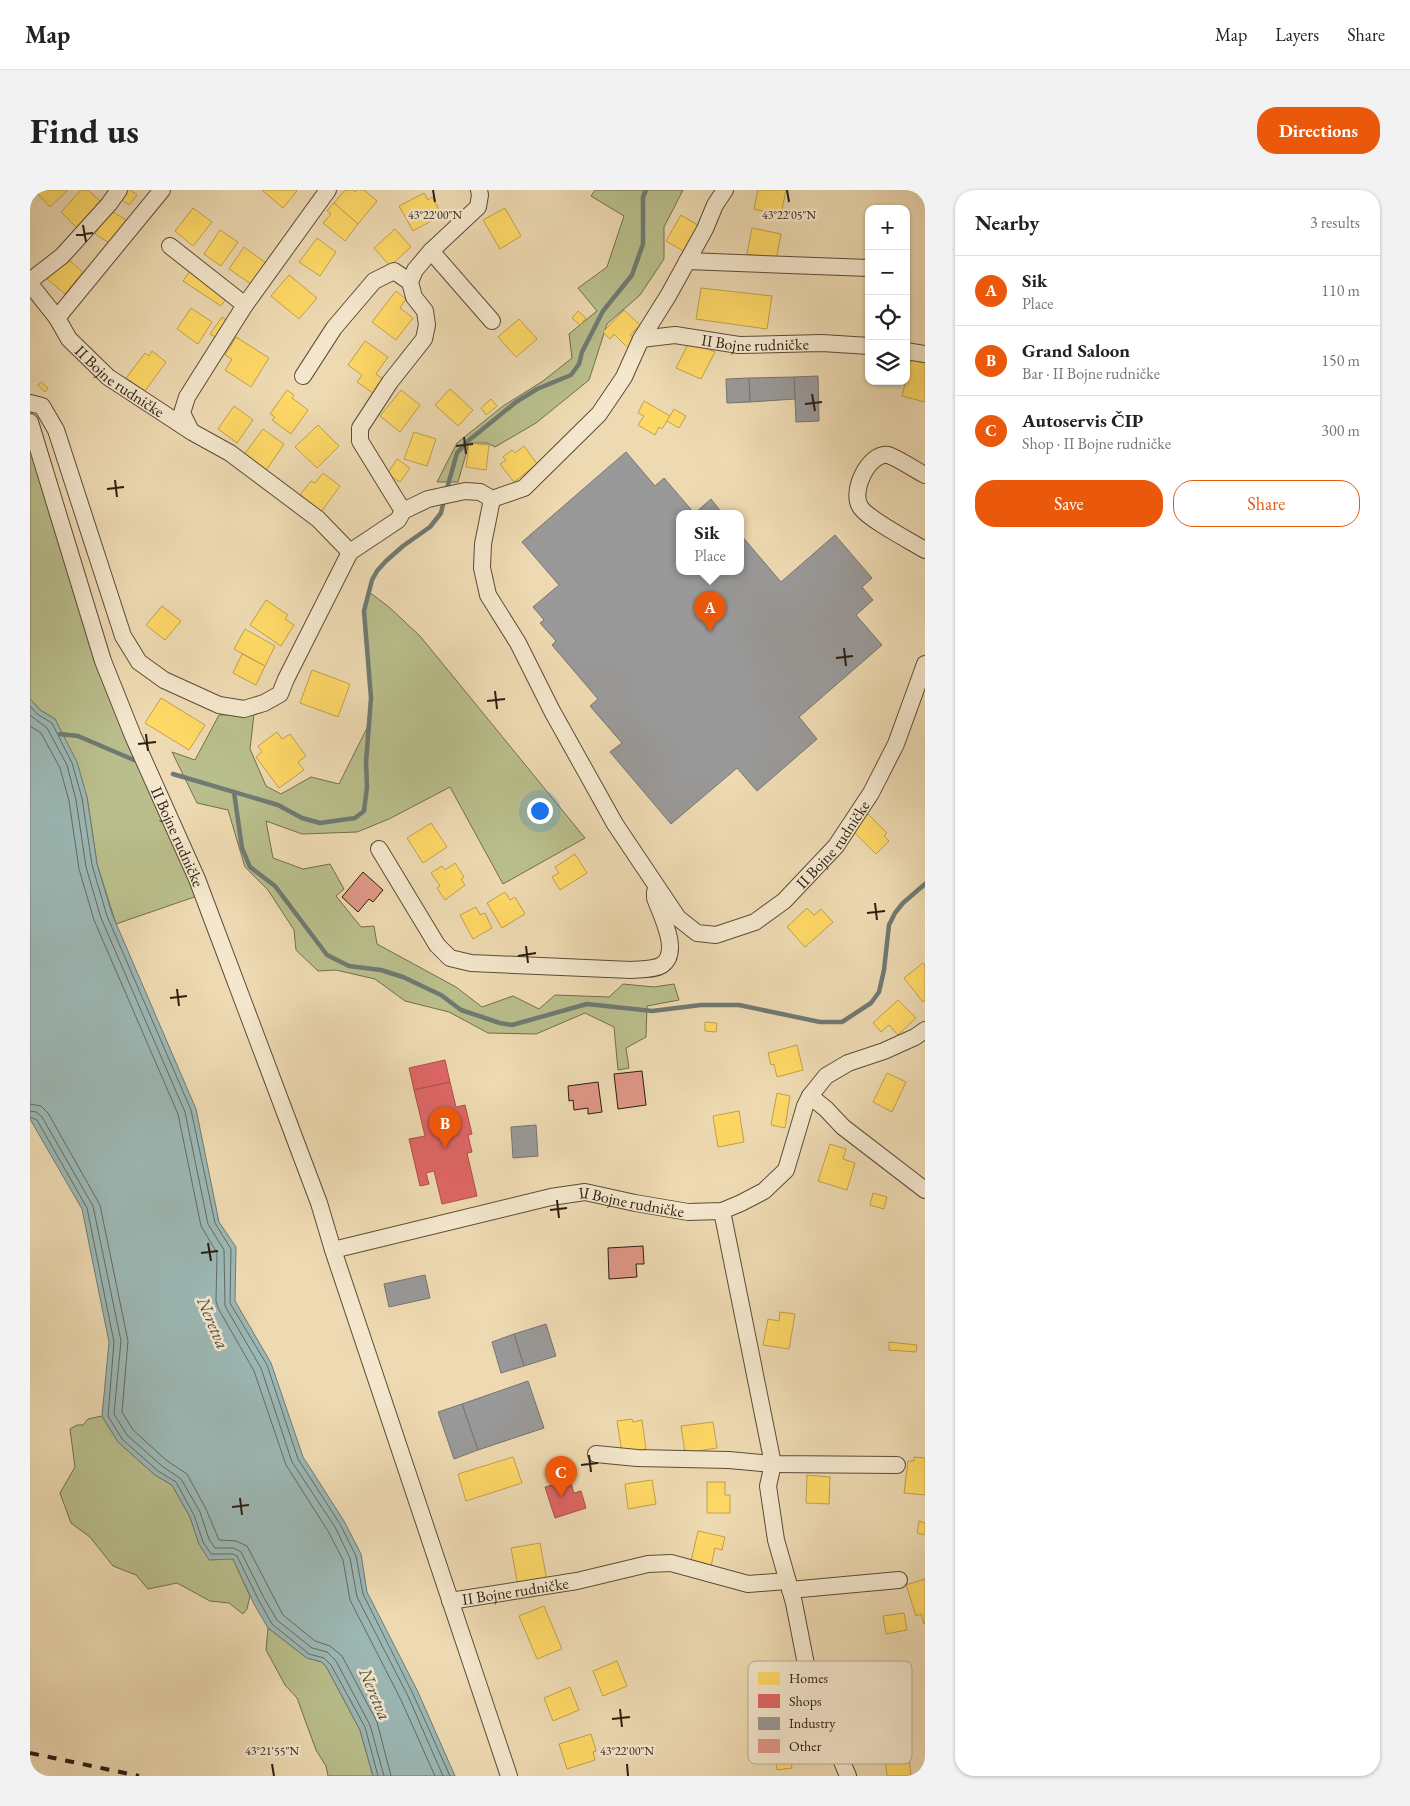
<!DOCTYPE html>
<html lang="en">
<head>
<meta charset="utf-8">
<style>
	:root { --surface:#fff; --page:#f2f2f2; --text:#222; --muted:#767676; --line:#e0e0e0; --accent:#ea580c }
	body { margin:0; font-family:"EB Garamond",serif; background:var(--page); color:var(--text) }
	.controls { position:absolute; right:15px; top:15px; display:grid; overflow:hidden; border-radius:10px; box-shadow:0 1px 4px #0004 }
	.controls button { width:45px; height:45px; display:grid; place-items:center; padding:0; border:0; border-bottom:1px solid var(--line); background:var(--surface); color:var(--text); font:25px sans-serif }
	.you { position:absolute; left:509px; top:620px; width:18px; height:18px; margin:-12px; border:4px solid #fff; border-radius:50%; background:#1a73e8; box-shadow:0 0 0 8px #1a73e833 }
	.badge { display:grid; place-items:center; width:32px; height:32px; border-radius:50%; background:var(--accent); color:#fff; font-size:16px; font-weight:700 }
	.pin { position:absolute; translate:-50% -41px; filter:drop-shadow(0 1px 2px #0008) }
	.pin::after { content:''; position:absolute; top:26px; width:18px; height:15px; background:inherit; clip-path:polygon(0 0,100% 0,50% 100%) }
	.popup { position:absolute; left:646px; top:320px; width:68px; height:65px; box-sizing:border-box; display:grid; place-content:center; border-radius:10px; background:var(--surface); filter:drop-shadow(0 1px 4px #0005); font-size:16px; white-space:nowrap; color:var(--muted) }
	.popup b { font-size:19px; color:var(--text) }
	.popup::after { content:''; position:absolute; left:50%; top:100%; margin-left:-10px; border:10px solid transparent; border-top-color:var(--surface) }
	.list { margin:0; padding:0; list-style:none }
	h2 { display:flex; justify-content:space-between; align-items:center; height:65px; margin:0; padding:0 20px; font-size:21px }
	h2 small { font-size:16px; font-weight:400; color:var(--muted) }
	.list li { display:grid; grid-template-columns:32px 1fr auto; gap:15px; align-items:center; box-sizing:border-box; height:70px; padding:0 20px; border-top:1px solid var(--line) }
	.list b { display:block; font-size:19px; white-space:nowrap }
	.list p { margin:0; font-size:16px; white-space:nowrap; color:var(--muted) }
	.list em { font-size:16px; font-style:normal; color:var(--muted) }
	.actions { display:flex; gap:10px; padding:15px 20px }
	.actions a { flex:1; padding:11px 0; border:1px solid var(--accent); border-radius:20px; text-align:center; font-size:18px; color:var(--accent) }
	.actions .main { background:var(--accent); color:#fff }
	.icon { flex:none; width:28px; height:28px; fill:none; stroke:currentColor; stroke-width:2; stroke-linecap:round; stroke-linejoin:round }
	.map { position:relative; flex:none; width:895px; height:1586px; overflow:hidden; border-radius:20px }
	header { display:flex; align-items:center; gap:30px; box-sizing:border-box; height:70px; padding:0 25px; background:var(--surface); border-bottom:1px solid var(--line) }
	header strong { font-size:24px }
	nav { display:flex; gap:28px; margin-inline-start:auto; font-size:18px }
	.intro { display:flex; align-items:center; justify-content:space-between; box-sizing:border-box; height:120px; padding:0 30px }
	h1 { margin:0; font-size:35px }
	.button { padding:12px 22px; border-radius:20px; background:var(--accent); color:#fff; font-size:18px; font-weight:700 }
	main { display:flex; gap:30px; padding:0 30px }
	aside { flex:1; background:var(--surface); border-radius:20px; box-shadow:0 1px 4px #0004 }
	.map>svg:first-child { display:block }
</style>
</head>
<body>
<header>
<strong>Map</strong>
<nav><a>Map</a><a>Layers</a><a>Share</a></nav>
</header>
<div class="intro"><h1>Find us</h1><a class="button">Directions</a></div>
<main>
<div class="map">
<svg width="895" height="1586" viewBox="0 0 895 1586">
	<rect width="100%" height="100%" fill="#eedab2"/>
	<filter id="stains"><feTurbulence type="fractalNoise" baseFrequency=".004" numOctaves="4"/><feColorMatrix values="0 0 0 0 .2 0 0 0 0 .09 0 0 0 0 .02 0 0 0 .5 -.17"/></filter>
	<radialGradient id="worn" r=".72"><stop offset=".6" stop-color="#630" stop-opacity="0"/><stop offset="1" stop-color="#630" stop-opacity=".3"/></radialGradient>
	<g fill="#b9bf8c" stroke="#726e4e">
		<path d="M565,0H653L634,37V69L610,105L577,134L559,190L506,233L465,257L457,253H439L428,292H407L427,253L473,216L513,191L542,168L539,144L567,121L548,98L577,77L594,26L561,6Z"/>
		<path d="M0,232L73,471L173,704L86,734L67,674L57,607L25,529L10,520L0,509Z"/>
		<path d="M339,402L359,417L390,446L555,648L473,694L420,597L359,629L327,642L272,644L236,631L243,668L273,679L300,674L314,699L306,706L331,737L344,736L347,754L426,797L452,817L483,806L509,819L525,805L579,807L593,794L624,797L644,794L649,810L617,816L616,847L596,858L599,878L588,880L584,837L555,823L506,844L458,843L419,822L375,811L345,789L306,780L288,781L266,760L264,740L238,700L215,677L198,620L167,613L142,562L165,570L189,525L224,524L220,559L236,596L251,604L281,587L309,594L339,534L341,508L334,421Z"/>
		<path d="M72,1226L88,1252L125,1285L142,1295L160,1327L169,1354L203,1369L220,1406L217,1419L213,1424L199,1413L180,1411L147,1393L118,1399L106,1385L83,1376L60,1347L41,1333L30,1303L45,1277L40,1239L47,1235H53L58,1229Z"/>
		<path d="M238,1438L277,1468L292,1472L297,1478L330,1540L343,1586H298L296,1576L286,1560L267,1508L255,1495L236,1460Z"/>
	</g>
	<path fill="#9cb8b5" stroke="#6f7a73" d="M0,509L10,520L25,529L47,572L57,607L67,674L82,724L166,919L189,1032L206,1057L205,1111L241,1173L273,1267L314,1331L331,1364L337,1402L388,1502L425,1586H343L330,1540L297,1478L292,1472L277,1468L238,1438L224,1414L203,1369L179,1370L169,1354L160,1327L142,1295L125,1285L88,1252L72,1226L79,1152L52,1019L0,929Z"/>
	<g fill="#ffd966" stroke="#c0a14c">
		<path d="M6,0H38L20,17L5,1Z"/>
		<path d="M51,0H58L71,12L48,39L31,22Z"/>
		<path d="M94,0H100L107,5L99,15L89,8Z"/>
		<path d="M232,0H266L267,1L253,18Z"/>
		<path d="M315,0H323L325,2L327,0H334L347,11L328,34L304,13Z"/>
		<path d="M728,0H756L751,25L724,19Z"/>
		<path d="M394,3L398,10L402,7L412,25L383,41L369,16Z"/>
		<path d="M304,13L328,34L315,51L293,33L301,24L297,21Z"/>
		<path d="M163,18L182,32L163,56L145,41Z"/>
		<path d="M475,18L491,46L470,59L453,30Z"/>
		<path d="M80,20L96,30L81,54L65,44Z"/>
		<path d="M651,25L671,37L657,63L636,51Z"/>
		<path d="M722,38L751,44L746,70L717,64Z"/>
		<path d="M365,39L381,57L360,76L344,58Z"/>
		<path d="M190,40L208,52L191,76L174,64Z"/>
		<path d="M287,48L306,62L290,86L269,72Z"/>
		<path d="M214,57L236,73L221,94L199,79Z"/>
		<path d="M35,67L53,82L35,104L17,89Z"/>
		<path d="M160,81L198,106L191,116L153,91Z"/>
		<path d="M259,85L287,108L269,129L241,106Z"/>
		<path d="M671,98L742,106L737,139L666,129Z"/>
		<path d="M366,101L376,109L370,118L383,128L366,150L342,132Z"/>
		<path d="M161,118L182,132L168,154L147,139Z"/>
		<path d="M594,120L610,135L600,145L606,150L598,158L584,144L580,149L573,142Z"/>
		<path d="M548,121L556,128L550,135L542,128Z"/>
		<path d="M192,127L200,132L189,149L180,144Z"/>
		<path d="M489,129L507,149L486,167L468,147Z"/>
		<path d="M206,147L239,168L221,197L195,180L202,169L195,165Z"/>
		<path d="M335,151L358,167L346,184L353,189L343,203L327,192L332,185L318,175Z"/>
		<path d="M659,152L685,162L671,189L646,178Z"/>
		<path d="M122,161L136,172L115,201L96,188L115,163L119,166Z"/>
		<path d="M881,170L895,173V212L872,206Z"/>
		<path d="M11,192L18,198L15,202L8,195Z"/>
		<path d="M420,199L443,220L428,236L405,215Z"/>
		<path d="M257,200L264,205L262,208L278,220L261,244L242,230L245,227L240,224Z"/>
		<path d="M371,200L390,215L370,242L350,226Z"/>
		<path d="M461,209L467,216L456,225L451,218Z"/>
		<path d="M614,211L640,226L632,239L629,237L625,245L608,235L614,226L608,223Z"/>
		<path d="M204,216L223,230L207,253L188,239Z"/>
		<path d="M644,219L656,226L649,238L637,231Z"/>
		<path d="M288,235L309,256L287,278L265,257Z"/>
		<path d="M233,239L254,254L235,282L213,266Z"/>
		<path d="M384,242L406,249L397,276L374,269Z"/>
		<path d="M439,253L459,255L456,280L436,277Z"/>
		<path d="M494,256L507,274L484,292L470,274L476,270L473,267L482,260L485,263Z"/>
		<path d="M367,269L380,278L370,292L357,284Z"/>
		<path d="M293,283L310,296L291,322L270,305L281,291L285,293Z"/>
		<path d="M236,410L258,425L255,429L264,435L251,456L220,435Z"/>
		<path d="M132,416L151,431L135,450L116,435Z"/>
		<path d="M215,439L245,456L235,476L204,459Z"/>
		<path d="M212,464L235,476L226,495L203,483Z"/>
		<path d="M282,480L320,494L308,527L270,513Z"/>
		<path d="M131,508L175,535L159,560L115,533Z"/>
		<path d="M247,542L252,549L260,544L276,566L268,572L274,580L249,598L226,567L232,562L228,556Z"/>
		<path d="M838,624L857,643L854,646L859,651L846,664L822,640Z"/>
		<path d="M401,633L417,657L393,673L377,648Z"/>
		<path d="M545,664L557,683L530,700L522,687L529,683L525,677Z"/>
		<path d="M425,673L434,687L431,689L435,695L415,710L407,698L410,696L401,683L412,676L415,680Z"/>
		<path d="M475,702L480,710L485,707L495,724L472,738L457,713Z"/>
		<path d="M446,717L450,725L455,723L462,738L443,749L430,725Z"/>
		<path d="M777,718L784,725L791,719L803,732L775,757L757,737Z"/>
		<path d="M893,773L895,775V810L893,812L874,788Z"/>
		<path d="M868,810L886,828L868,845L859,835L851,842L843,833Z"/>
		<path d="M675,832L687,833L686,842L675,841Z"/>
		<path d="M767,855L773,880L747,887L744,874L741,875L738,863Z"/>
		<path d="M857,883L876,892L862,922L843,912Z"/>
		<path d="M747,903L760,906L755,938L741,935Z"/>
		<path d="M709,921L714,952L688,957L683,926Z"/>
		<path d="M800,954L816,959L813,969L825,973L817,1000L788,991Z"/>
		<path d="M843,1003L857,1007L854,1019L840,1015Z"/>
		<path d="M750,1122L765,1124L759,1159L733,1155L738,1129L749,1131Z"/>
		<path d="M859,1152L887,1155L886,1162L859,1160Z"/>
		<path d="M602,1229L603,1232L612,1230L616,1259L592,1263L587,1231Z"/>
		<path d="M683,1232L687,1258L655,1263L651,1236Z"/>
		<path d="M483,1267L492,1293L436,1311L428,1284Z"/>
		<path d="M884,1267L895,1268V1305L874,1303L878,1271H884Z"/>
		<path d="M777,1285L800,1287L799,1314L776,1313Z"/>
		<path d="M622,1290L626,1314L598,1319L595,1294Z"/>
		<path d="M677,1292H695V1305H700V1323H677Z"/>
		<path d="M889,1331L895,1333V1345L887,1343Z"/>
		<path d="M668,1341L695,1347L692,1360L685,1358L681,1376L661,1371Z"/>
		<path d="M510,1353L517,1391L488,1396L481,1358Z"/>
		<path d="M895,1389V1433L894,1434L891,1424L886,1426L876,1395Z"/>
		<path d="M514,1416L532,1459L507,1469L489,1426Z"/>
		<path d="M874,1423L877,1440L856,1444L853,1426Z"/>
		<path d="M587,1471L597,1496L573,1506L563,1481Z"/>
		<path d="M871,1489L875,1510L846,1515L843,1498L852,1496L851,1492Z"/>
		<path d="M540,1497L549,1520L523,1531L514,1508Z"/>
		<path d="M561,1544L566,1561L563,1562L565,1570L537,1579L529,1554Z"/>
		<path d="M760,1566L762,1578L747,1580L745,1568Z"/>
		<path d="M879,1568L881,1586H857L855,1571Z"/>
	</g>
	<g fill="#e06666" stroke="#aa504c">
		<path d="M415,870L420,892L384,900L379,878Z"/>
		<path d="M420,892L426,917L435,915L442,944L438,945L442,962L437,963L447,1006L412,1014L404,981L396,983L399,994L390,996L379,949L395,946L384,900Z"/>
		<path d="M540,1290L544,1303L551,1301L556,1318L525,1328L515,1297Z"/>
	</g>
	<g fill="#999" stroke="#787470">
		<path d="M788,186L789,231L766,232L764,187Z"/>
		<path d="M764,187L765,209L720,212L719,188Z"/>
		<path d="M719,188L720,212L697,213L696,189Z"/>
		<path d="M596,262L625,296L634,288L664,323H650V381H710V344L751,392L805,345L842,388L832,397L843,410L826,425L852,455L769,527L787,549L727,601L707,578L641,634L580,562L592,553L560,516L568,509L522,455L526,451L510,433L514,430L503,417L529,395L492,352Z"/>
		<path d="M681,309L692,323H665Z"/>
		<path d="M506,935L508,966L483,968L481,937Z"/>
		<path d="M395,1085L400,1108L359,1117L354,1094Z"/>
		<path d="M516,1134L526,1166L494,1176L484,1144Z"/>
		<path d="M484,1144L494,1176L471,1183L462,1152Z"/>
		<path d="M498,1191L514,1238L448,1260L432,1214Z"/>
		<path d="M432,1214L448,1260L424,1269L408,1222Z"/>
	</g>
	<g fill="none" stroke-linecap="round" stroke-linejoin="round">
		<g stroke="#646a62" stroke-width="1">
			<path d="M0,516L7,524L22,533L42,573L52,608L62,675L77,726L161,920L185,1033L201,1059L200,1113L237,1175L268,1269L310,1334L326,1366L333,1404L383,1504L420,1586"/>
			<path d="M0,525L17,538L37,575L46,610L56,677L71,728L155,922L178,1034L194,1060L195,1116L231,1178L262,1272L305,1337L320,1368L327,1407L378,1506L413,1586"/>
			<path d="M0,536L11,543L30,578L39,611L49,679L64,730L148,924L171,1036L187,1063L186,1111L188,1118L224,1181L256,1275L298,1341L313,1370L320,1410L371,1510L405,1586"/>
			<path d="M0,914L11,916L18,923L70,1015L98,1151L92,1222L103,1240L136,1270L157,1284L176,1319L189,1350L206,1351L217,1356L253,1425L285,1451L300,1456L312,1466L347,1532L361,1586"/>
			<path d="M0,921L6,922L12,927L63,1016L91,1151L84,1224L97,1245L132,1276L151,1289L170,1322L179,1349L185,1358H204L211,1362L234,1408L247,1430L282,1458L297,1462L306,1471L340,1535L354,1586"/>
			<path d="M0,927L7,930L57,1018L84,1152L78,1226L92,1249L128,1281L146,1292L164,1325L173,1352L181,1364H203L207,1366L229,1411L242,1434L279,1464L294,1468L301,1475L335,1537L348,1586"/>
		</g>
		<g stroke="#6f7a73" stroke-width="4.5">
			<path d="M416,302L427,263L438,251L486,212L507,199L541,185L549,174L552,162L573,121L602,85L613,54V7L616,0"/>
			<path d="M30,544L48,546L104,570"/>
			<path d="M143,584L248,615L272,628L290,633L325,628L334,621L337,597L336,572L341,508L334,421L342,390L347,381L356,371L373,356L400,337L411,323L414,310"/>
			<path d="M204,602L212,658L220,677L245,696L297,765L319,776L351,780L373,787L411,805L431,820L470,833L482,835L557,814L622,821L671,815H709L790,832H812L841,813L849,802L854,780L859,735L865,723L873,713L895,694"/>
		</g>
	</g>
	<g fill="#df9887" stroke="#2c1d10">
		<path d="M333,682L353,700L343,712L339,709L328,722L312,707Z"/>
		<path d="M612,881L616,915L588,919L584,884Z"/>
		<path d="M568,892L572,922L558,924V918L544,920L543,910L539,911L538,896Z"/>
		<path d="M613,1056L614,1074H606L607,1087L579,1089L578,1058Z"/>
	</g>
	<g fill="none" stroke-linecap="round" stroke-linejoin="round">
		<defs>
			<g id="minor">
				<path d="M140,56L215,115"/>
				<path d="M401,61L462,131"/>
				<path d="M657,71L839,78"/>
				<path d="M0,91L32,66L79,14L89,0"/>
				<path id="s1" d="M0,94L27,128L39,149L78,187L162,242L200,263L288,329L320,362"/>
				<path d="M27,128L132,0"/>
				<path id="s2" d="M611,149L645,145L709,155L792,153L839,156"/>
				<path d="M876,161L895,164"/>
				<path d="M273,186L304,138L344,91L364,81L380,92"/>
				<path d="M0,213L12,216L26,240L93,446L109,472L134,490L189,515L214,519L234,513L250,504L256,489L320,362L368,330L373,321L398,309L435,301L450,302L462,309L494,298L569,224L594,187L611,149L638,106L675,39L685,15L695,0"/>
				<path id="s3" d="M0,232L73,471L103,546L167,689L289,1013L303,1060L479,1586"/>
				<path d="M161,241L152,223L157,207L215,115L298,0"/>
				<path d="M895,285C887,281 866,267 858,265C839,262 819,302 831,318C840,330 880,351 895,360"/>
				<path id="s4" d="M462,309L453,354L452,378L458,405L488,453L522,521L585,634L648,728L667,743L686,745L725,732L754,711L806,656L841,603L866,554L895,474"/>
				<path d="M373,321L330,251V238L360,192L394,149L397,135L395,121L384,107L380,92L385,80L401,61L448,17L450,5L449,0"/>
				<path d="M349,659L407,755L420,768L441,773L601,780C610,779 624,780 632,775C651,762 631,725 625,708V702"/>
				<path d="M780,906L796,919L813,937L895,1000"/>
				<path d="M692,1021L743,1274L738,1296L746,1350L764,1413L780,1495L818,1586"/>
				<path id="s5" d="M303,1060L521,1007L555,1002L605,1013L658,1022L692,1021L711,1013L734,1001L756,980L775,916L780,906L796,886L818,873L854,861L885,847L895,840"/>
				<path d="M566,1264L607,1268L699,1270L743,1274L867,1275"/>
				<path d="M760,1400L869,1390"/>
				<path id="s6" d="M420,1411L547,1391L618,1374L641,1373L718,1394L757,1391"/>
			</g>
		</defs>
		<use href="#minor" stroke="#5c4c38" stroke-width="18"/>
		<use href="#minor" stroke="#f4e7cd" stroke-width="16"/>
		<path stroke="#2c1d10" stroke-width="4" stroke-dasharray="9 9" stroke-linecap="butt" d="M0,1563L109,1586"/>
	</g>
	<path fill="none" stroke="#2c1d10" stroke-width="2" d="M403,0L405,12M757,0L759,12M53,35L56,52M46,45L63,43M782,204L785,221M775,214L792,212M434,247L436,264M426,256L443,254M85,290L87,307M77,299L94,297M814,458L816,476M806,468L823,466M465,501L467,519M457,511L475,509M116,544L118,561M108,554L126,552M845,713L847,730M837,723L855,721M496,756L498,773M488,766L506,763M147,799L149,816M140,808L157,806M527,1010L529,1028M520,1020L537,1018M178,1053L181,1071M171,1063L188,1061M559,1265L561,1282M551,1275L568,1273M210,1308L212,1325M202,1317L219,1315M590,1519L592,1537M582,1529L600,1527M242,1574L244,1586M597,1574L598,1586"/>
	<g text-anchor="middle" stroke-width="5" stroke-linejoin="round" paint-order="stroke">
		<g font-size="16" fill="#2c1d10" stroke="#f4e7cd">
			<text dy="6" stroke="none"><textPath href="#s2" startOffset="115">II Bojne rudničke</textPath></text>
			<text dy="6" stroke="none"><textPath href="#s1" startOffset="134">II Bojne rudničke</textPath></text>
			<text dy="6" stroke="none"><textPath href="#s3" startOffset="441">II Bojne rudničke</textPath></text>
			<text dy="6" stroke="none"><textPath href="#s4" startOffset="668">II Bojne rudničke</textPath></text>
			<text dy="6" stroke="none"><textPath href="#s5" startOffset="306">II Bojne rudničke</textPath></text>
			<text dy="6" stroke="none"><textPath href="#s6" startOffset="66">II Bojne rudničke</textPath></text>
		</g>
		<g font-size="18" font-style="italic" fill="#4e4c42" stroke="#f4e7cd">
			<text transform="translate(183 1133) rotate(67)" y="6">Neretva</text>
			<text transform="translate(345 1504) rotate(67)" y="6">Neretva</text>
		</g>
	</g>
	<rect x="718" y="1471" width="164" height="103" rx="8" fill="#f4e7cd" stroke="#b8aa94" stroke-width="1"/>
	<rect x="728" y="1482" width="22" height="13" fill="#ffd966"/>
	<rect x="728" y="1504" width="22" height="14" fill="#e06666"/>
	<rect x="728" y="1527" width="22" height="13" fill="#999"/>
	<rect x="728" y="1549" width="22" height="14" fill="#df9887"/>
	<g font-size="14" fill="#2c1d10">
		<text x="759" y="1493">Homes</text>
		<text x="759" y="1516">Shops</text>
		<text x="759" y="1538">Industry</text>
		<text x="759" y="1561">Other</text>
	</g>
	<g font-size="12" text-anchor="middle" fill="#2c1d10" stroke="#f4e7cd" stroke-width="5" stroke-linejoin="round" paint-order="stroke">
		<text x="405" y="29">43°22'00"N</text>
		<text x="759" y="29">43°22'05"N</text>
		<text x="242" y="1565">43°21'55"N</text>
		<text x="597" y="1565">43°22'00"N</text>
	</g>
	<rect width="100%" height="100%" filter="url(#stains)"/>
	<rect width="100%" height="100%" fill="url(#worn)"/>
</svg>
<div class="controls">
<button>+</button>
<button>−</button>
<button><svg class="icon" aria-label="locate" viewBox="0 0 24 24"><circle cx="12" cy="12" r="6"/><path d="M12 2v4M12 18v4M2 12h4M18 12h4"/></svg></button>
<button><svg class="icon" aria-label="layers" viewBox="0 0 24 24"><path d="M12 4l9 5-9 5-9-5zM3 14l9 5 9-5"/></svg></button>
</div>
<div class="you"></div>
<div class="pin badge" style="left:680px;top:442px">A</div>
<div class="popup"><b>Sik</b>Place</div>
<div class="pin badge" style="left:415px;top:958px">B</div>
<div class="pin badge" style="left:531px;top:1307px">C</div>
</div>
<aside>
<h2>Nearby<small>3 results</small></h2>
<ul class="list">
<li><span class="badge">A</span><div><b>Sik</b><p>Place</p></div><em>110 m</em></li>
<li><span class="badge">B</span><div><b>Grand Saloon</b><p>Bar · II Bojne rudničke</p></div><em>150 m</em></li>
<li><span class="badge">C</span><div><b>Autoservis ČIP</b><p>Shop · II Bojne rudničke</p></div><em>300 m</em></li>
</ul>
<div class="actions"><a class="main">Save</a><a>Share</a></div>
</aside>
</main>
</body>
</html>
